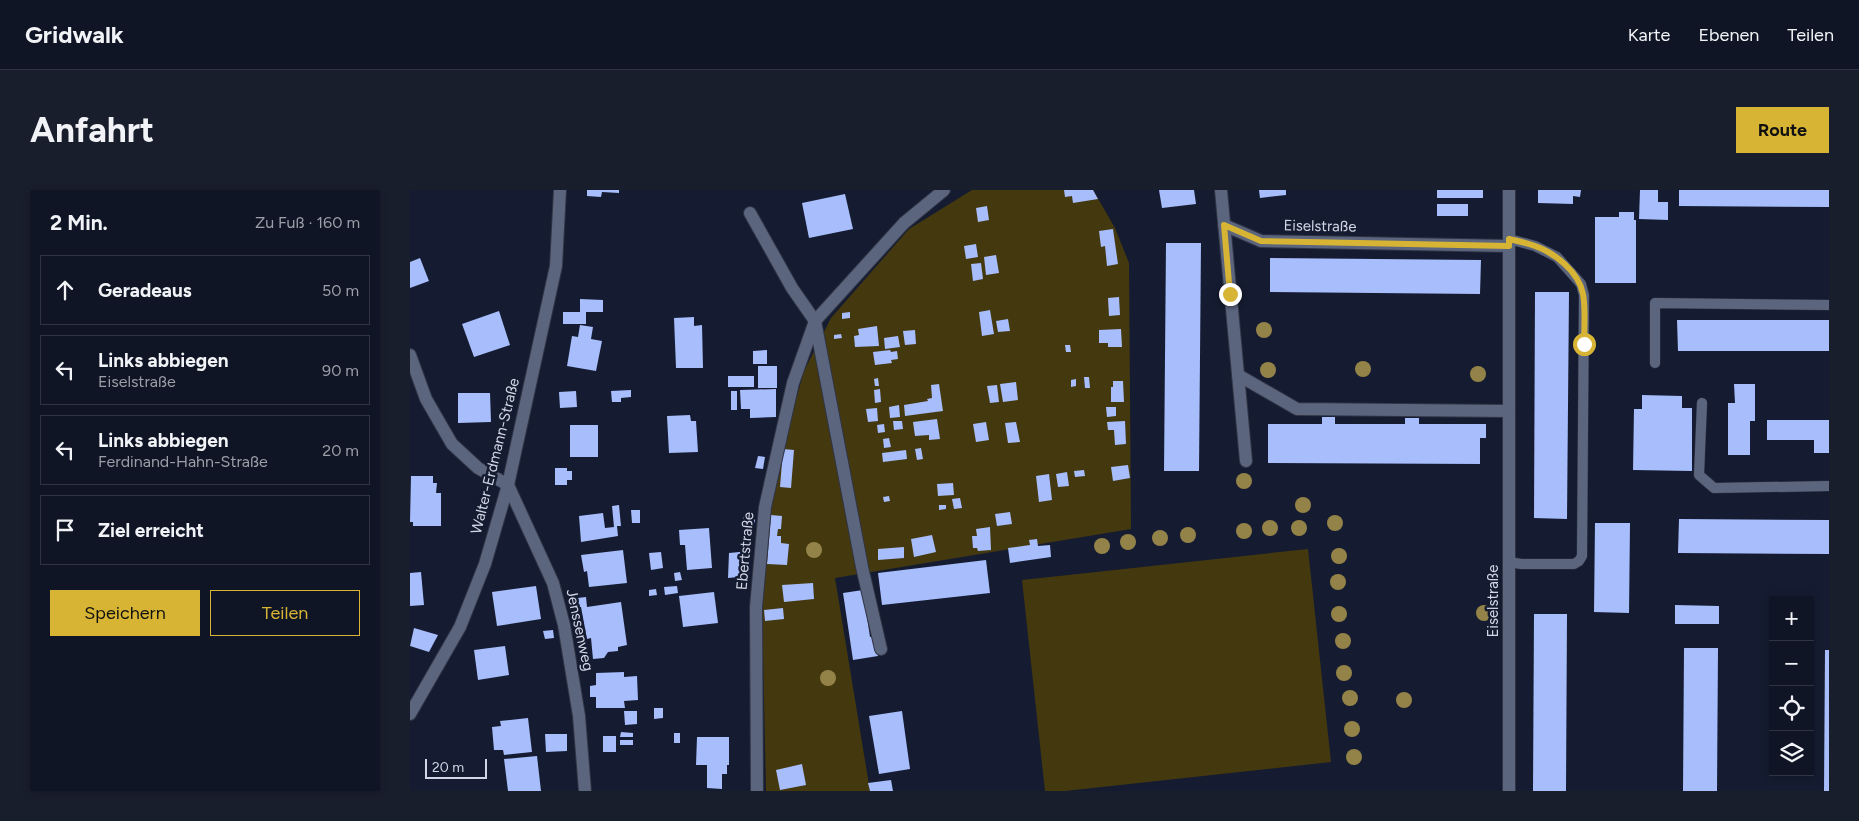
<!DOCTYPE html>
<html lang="de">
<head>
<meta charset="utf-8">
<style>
	:root { --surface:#101525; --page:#191e2d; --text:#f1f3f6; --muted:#9c9fa7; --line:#303442; --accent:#d7b434 }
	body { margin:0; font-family:Figtree,sans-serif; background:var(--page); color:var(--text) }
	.controls { position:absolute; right:15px; bottom:15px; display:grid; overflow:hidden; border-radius:0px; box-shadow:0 2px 8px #0003 }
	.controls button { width:45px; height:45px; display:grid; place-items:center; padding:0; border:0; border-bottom:1px solid var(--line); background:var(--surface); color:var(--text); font:25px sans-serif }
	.scale { position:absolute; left:15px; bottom:12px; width:62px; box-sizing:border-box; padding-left:5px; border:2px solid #d1d7e5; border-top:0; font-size:14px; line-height:18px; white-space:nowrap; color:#d1d7e5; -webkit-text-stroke:4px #151c31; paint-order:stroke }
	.stop { position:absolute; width:15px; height:15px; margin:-11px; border:4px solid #d7b434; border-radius:50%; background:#fff }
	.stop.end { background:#d7b434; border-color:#fff; box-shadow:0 1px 5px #0008 }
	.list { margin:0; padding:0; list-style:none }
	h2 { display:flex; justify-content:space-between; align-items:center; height:65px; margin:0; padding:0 20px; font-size:21px }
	h2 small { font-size:16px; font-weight:400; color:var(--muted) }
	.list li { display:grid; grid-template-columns:32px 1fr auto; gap:15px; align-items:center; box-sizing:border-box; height:70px; margin:0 10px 10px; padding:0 10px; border:1px solid var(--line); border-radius:0px }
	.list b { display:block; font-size:19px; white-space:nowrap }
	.list p { margin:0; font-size:16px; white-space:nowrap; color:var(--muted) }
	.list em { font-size:16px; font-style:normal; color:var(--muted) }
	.actions { display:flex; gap:10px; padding:15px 20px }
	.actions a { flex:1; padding:11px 0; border:1px solid var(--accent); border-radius:0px; text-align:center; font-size:18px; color:var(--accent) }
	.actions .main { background:var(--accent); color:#111 }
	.icon { flex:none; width:28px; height:28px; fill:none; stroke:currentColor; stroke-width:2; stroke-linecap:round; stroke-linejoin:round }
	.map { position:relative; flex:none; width:1419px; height:601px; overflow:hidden; border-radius:0px }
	header { display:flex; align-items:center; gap:30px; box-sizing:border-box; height:70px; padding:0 25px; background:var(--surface); border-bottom:1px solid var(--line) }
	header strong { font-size:24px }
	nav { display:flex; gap:28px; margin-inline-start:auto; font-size:18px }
	.intro { display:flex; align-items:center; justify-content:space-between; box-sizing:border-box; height:120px; padding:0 30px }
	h1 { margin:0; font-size:35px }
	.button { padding:12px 22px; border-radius:0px; background:var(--accent); color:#111; font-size:18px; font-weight:700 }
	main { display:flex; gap:30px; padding:0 30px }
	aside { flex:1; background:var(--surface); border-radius:0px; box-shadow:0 2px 8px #0003 }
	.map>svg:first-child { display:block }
</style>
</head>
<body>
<header>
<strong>Gridwalk</strong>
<nav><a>Karte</a><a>Ebenen</a><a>Teilen</a></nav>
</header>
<div class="intro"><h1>Anfahrt</h1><a class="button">Route</a></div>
<main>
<aside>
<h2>2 Min.<small>Zu Fuß · 160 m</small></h2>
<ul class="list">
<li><svg class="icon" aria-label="ahead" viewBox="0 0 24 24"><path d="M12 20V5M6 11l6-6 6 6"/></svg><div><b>Geradeaus</b></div><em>50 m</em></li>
<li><svg class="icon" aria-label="left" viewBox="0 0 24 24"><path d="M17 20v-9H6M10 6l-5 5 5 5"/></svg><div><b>Links abbiegen</b><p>Eiselstraße</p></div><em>90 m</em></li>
<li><svg class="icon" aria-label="left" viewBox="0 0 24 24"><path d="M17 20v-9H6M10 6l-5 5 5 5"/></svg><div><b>Links abbiegen</b><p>Ferdinand-Hahn-Straße</p></div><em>20 m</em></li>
<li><svg class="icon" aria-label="arrive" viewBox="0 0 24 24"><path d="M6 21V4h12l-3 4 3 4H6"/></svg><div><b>Ziel erreicht</b></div></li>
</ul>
<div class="actions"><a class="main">Speichern</a><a>Teilen</a></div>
</aside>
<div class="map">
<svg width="1419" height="601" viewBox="0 0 1419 601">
	<rect width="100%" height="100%" fill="#151c31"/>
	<g fill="#44380f">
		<path d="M562,0H683L705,38L719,73L721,339L425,388L460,601H356L352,418L361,318L372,259L394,181L421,128L499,39Z"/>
		<path d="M898,359L921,572L655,601H635L612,390Z"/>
	</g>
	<g fill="#a7bdfc">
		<path d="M177,0H209V3L192,2L191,7L177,6Z"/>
		<path d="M654,0H683L688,9L663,13L662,6L655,7Z"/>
		<path d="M749,0H784L786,14L752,18Z"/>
		<path d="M849,0H876V5L850,8Z"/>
		<rect x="1027" y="0" width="46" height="8"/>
		<path d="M1128,0H1171L1170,7L1163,6V14L1128,13Z"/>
		<path d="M1230,0H1248V12H1258V30L1229,29Z"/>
		<path d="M1269,0H1419V17L1269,16Z"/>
		<path d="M435,4L443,39L399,48L392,13Z"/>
		<rect x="1027" y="14" width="31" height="12"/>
		<path d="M577,16L579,30L568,32L566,18Z"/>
		<path d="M1209,22H1224V30H1226V93H1185V27H1209Z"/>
		<path d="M703,39L708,74L697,76L695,56L691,57L689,41Z"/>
		<path d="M756,53H791L789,281H754Z"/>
		<path d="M566,54L568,67L556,69L554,56Z"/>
		<path d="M586,65L589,83L576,85L574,67Z"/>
		<path d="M10,68L19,91L0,98V72Z"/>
		<path d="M860,68L1071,70L1070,104L860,102Z"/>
		<path d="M571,73L573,89L563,91L561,74Z"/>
		<path d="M1125,102H1159L1157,329L1124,328Z"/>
		<path d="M709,107L710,125L699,126L698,108Z"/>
		<path d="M170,109L193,110V122H176V134H153V122H170Z"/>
		<path d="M580,120L584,144L572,146L569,122Z"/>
		<path d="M89,121L100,155L64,167L52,134Z"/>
		<path d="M440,122V128L432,129V123Z"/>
		<path d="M284,127V136L292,135L293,178H266L264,128Z"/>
		<path d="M598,129L600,141L588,142L586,131Z"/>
		<path d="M1267,130H1419V161H1268Z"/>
		<path d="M170,135L183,137L181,149L192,151L186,181L157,176L162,146L168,147Z"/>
		<path d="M467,136L469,156L445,157L444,146L449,145L448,139Z"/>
		<path d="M711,139L712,157H698V153H689V140Z"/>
		<path d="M505,140L506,154L495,155L493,141Z"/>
		<path d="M431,144L432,148L424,149V145Z"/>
		<path d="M488,146L490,157L475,159L474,148Z"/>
		<path d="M655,155H660L661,162H656Z"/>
		<path d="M357,160V174H343V161Z"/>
		<path d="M480,160L481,162L487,161L488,169L481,170L482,173L465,175L463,162Z"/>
		<rect x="348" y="176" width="19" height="22"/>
		<rect x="318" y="186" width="26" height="11"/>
		<path d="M674,187H679L680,198H675Z"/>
		<path d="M468,188L469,196H465L464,189Z"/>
		<path d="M666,189V196L661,197V190Z"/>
		<path d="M703,191H713L714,212H701V197H703Z"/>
		<path d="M606,192L608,210L593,212L590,194Z"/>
		<path d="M529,194L533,221L495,226L494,215L518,211L517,209L522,208L521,195Z"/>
		<path d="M1324,194H1345V231H1340V265H1318V213H1325Z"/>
		<path d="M587,195L589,212L580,213L577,196Z"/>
		<path d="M366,199V227L340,228V219H331L330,200Z"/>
		<path d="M470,199L471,212L465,213L464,200Z"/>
		<path d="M221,200V207L211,208V212H202L201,201Z"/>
		<path d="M166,201L167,217L150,218L149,202Z"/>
		<rect x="321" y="201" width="6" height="19"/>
		<path d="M48,203H80L81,232L48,233Z"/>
		<path d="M1232,205L1272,206V218H1282V281L1223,280L1224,219H1232Z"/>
		<path d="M489,215L490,227L480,228L479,217Z"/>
		<path d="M696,217H706V226L697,227Z"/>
		<path d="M467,218L468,231L458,232L456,219Z"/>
		<path d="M280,225L281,231H286L288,262L259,263L257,226Z"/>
		<path d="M912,227H925V234H995V228H1009V234H1076V248H1070V274L858,273V234H912Z"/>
		<path d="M527,229L530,249L519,250V245L505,246L503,232Z"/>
		<path d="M1357,230H1419V263H1404V250H1357Z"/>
		<path d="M483,231H492L493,239L484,240Z"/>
		<path d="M715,231L716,254L705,255L704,240H698L697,232Z"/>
		<path d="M576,232L579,250L566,252L563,234Z"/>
		<path d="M606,232L610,252L598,253L595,233Z"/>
		<path d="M474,234L475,242L468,243L467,235Z"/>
		<rect x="160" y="235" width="28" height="32"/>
		<path d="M479,248L481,257L474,258L473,249Z"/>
		<path d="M511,258L513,269L507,270L505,259Z"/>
		<path d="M373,259L384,260L381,298L370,297Z"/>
		<path d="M496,260L497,269L473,272L472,263Z"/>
		<path d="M348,266L355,267L353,279L345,278Z"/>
		<path d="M718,275L720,288L703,291L701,277Z"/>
		<path d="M145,278H157V281H162V290H157V295H145Z"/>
		<path d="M674,280L675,286L665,287L664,281Z"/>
		<path d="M657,282L659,296L648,297L646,284Z"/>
		<path d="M639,284L642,310L629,312L626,286Z"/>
		<path d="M1,286H23V293H27L26,303H31V336H3V332H0Z"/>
		<path d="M543,293L544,305L528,306L527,294Z"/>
		<path d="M479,306L480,311L474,312L473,307Z"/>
		<path d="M550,308L552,318L544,319L542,309Z"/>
		<path d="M209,315L211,336H207L208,346L171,352L169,326L193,323L195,338L204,337L202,316Z"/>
		<path d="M529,315H536V319L529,320Z"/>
		<path d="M221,320H230V333H222Z"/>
		<path d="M600,322L602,334L587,336L585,324Z"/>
		<path d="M361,325L372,326L371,339H368L367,346H371V353L379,354L377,375L357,374Z"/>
		<path d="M333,326L345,327V333L333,332Z"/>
		<path d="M1269,329L1419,330V364L1268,363Z"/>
		<path d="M1185,333H1220L1219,423L1184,422Z"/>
		<path d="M580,337L581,360L568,361L567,358H563L562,346H567L566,339Z"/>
		<path d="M299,338L302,378L277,380L275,355H270L269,340Z"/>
		<path d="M522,345L526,362L504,367L501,349Z"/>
		<path d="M627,349L628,356L640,355L641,367L600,373L598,358L620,355L619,350Z"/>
		<path d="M494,357V368L468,370V359Z"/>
		<path d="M213,360L217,393L179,397L177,381L174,382L171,365Z"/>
		<path d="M340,361L339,386L318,388L319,363Z"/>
		<path d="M251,362L253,378L241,380L239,363Z"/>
		<path d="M576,370L580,403L472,415L468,383Z"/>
		<path d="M11,382L14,415L0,416V383Z"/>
		<path d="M270,382L272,390L265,391L264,383Z"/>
		<path d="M403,393L404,409L374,412L372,395Z"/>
		<path d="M126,396L131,429L87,436L82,402Z"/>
		<path d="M267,396L268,403L255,405L254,397Z"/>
		<path d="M246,399L247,405L239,406V400Z"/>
		<path d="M453,400L460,447L465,446L468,466L443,470L433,403Z"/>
		<path d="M304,402L308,433L273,437L269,406Z"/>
		<path d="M176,407L177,417L211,412L217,455L208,457V461L198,462L194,468L183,469L181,448L177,449L171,417L160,418L159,409Z"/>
		<path d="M1265,415L1309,416V434H1265Z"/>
		<path d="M373,418L374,429L355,431L354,420Z"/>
		<path d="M1124,424H1157L1156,601H1123Z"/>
		<path d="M4,438L28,445L19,462L0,456Z"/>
		<path d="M143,440L144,448L135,449L133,441Z"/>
		<path d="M95,456L99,485L68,490L64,460Z"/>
		<path d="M1274,458H1308L1307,601H1273Z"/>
		<path d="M1415,460H1419V601H1414Z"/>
		<path d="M214,482V487L227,486L228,510L214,511L215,518H186V507H180V496L186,495V483Z"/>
		<path d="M244,518H253V528L244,529Z"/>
		<path d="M214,521H227V534L215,535Z"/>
		<path d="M492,521L500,579L469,584L459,526Z"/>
		<path d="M118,528L122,562L94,565L93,560H84L82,537L91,536L90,531Z"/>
		<path d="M211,542L223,543V547H210Z"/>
		<rect x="264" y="543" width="6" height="10"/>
		<path d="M135,544H157V561L136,562Z"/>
		<rect x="193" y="546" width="13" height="16"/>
		<path d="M287,547H319V575H317V584H312V599L297,598V575H286Z"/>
		<rect x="210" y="550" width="13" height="5"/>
		<path d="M127,566L131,601H98L94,569Z"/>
		<path d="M392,574L396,595L370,600L366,580Z"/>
		<path d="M481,590L483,601H460L458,593Z"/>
	</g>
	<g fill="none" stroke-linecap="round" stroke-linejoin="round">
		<defs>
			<g id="lane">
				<path d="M1099,49L1125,56L1147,67L1171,94L1174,105L1172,366L1169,371L1164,374H1111L1099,372"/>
				<path d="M1245,173V113L1419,115"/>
				<path d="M1292,213L1289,285L1304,298L1419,296"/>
			</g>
			<g id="street">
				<path d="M811,0L836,271"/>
				<path d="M1099,0V601"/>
				<path d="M340,23L382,98L405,131L452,377L471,459"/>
				<path d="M814,35L851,51L1099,56"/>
				<path d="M0,165L16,209L42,254L68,278L98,295L143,393L154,435L169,526L175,601"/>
				<path d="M828,185L887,219L1099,221"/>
				<path d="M0,524L50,437L75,374L98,295L146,76L150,0"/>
				<path d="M347,601L346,417L355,317L383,193L405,131L494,33L534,0"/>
			</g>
		</defs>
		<use href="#lane" stroke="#303445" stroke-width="11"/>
		<use href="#street" stroke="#303445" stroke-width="14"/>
		<use href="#lane" stroke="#5b657e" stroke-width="10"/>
		<use href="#street" stroke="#5b657e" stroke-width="12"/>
	</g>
	<g fill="#948348">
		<circle cx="854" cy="140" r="8"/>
		<circle cx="953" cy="179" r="8"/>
		<circle cx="858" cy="180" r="8"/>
		<circle cx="1068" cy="184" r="8"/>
		<circle cx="834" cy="291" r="8"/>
		<circle cx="893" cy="315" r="8"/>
		<circle cx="925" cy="333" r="8"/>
		<circle cx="860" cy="338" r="8"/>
		<circle cx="889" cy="338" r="8"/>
		<circle cx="834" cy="341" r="8"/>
		<circle cx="778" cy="345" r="8"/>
		<circle cx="750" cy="348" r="8"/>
		<circle cx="718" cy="352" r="8"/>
		<circle cx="692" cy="356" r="8"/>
		<circle cx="404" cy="360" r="8"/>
		<circle cx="929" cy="366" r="8"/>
		<circle cx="928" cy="392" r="8"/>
		<circle cx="1074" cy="423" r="8"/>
		<circle cx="929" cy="424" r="8"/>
		<circle cx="933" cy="451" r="8"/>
		<circle cx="934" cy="483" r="8"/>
		<circle cx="418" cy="488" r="8"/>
		<circle cx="940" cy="508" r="8"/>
		<circle cx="994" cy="510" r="8"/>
		<circle cx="942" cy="539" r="8"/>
		<circle cx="944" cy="567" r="8"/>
	</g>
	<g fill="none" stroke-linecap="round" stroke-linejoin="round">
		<path stroke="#d7b434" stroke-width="6" d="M820,104L814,35L851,51L1099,56V49C1108,51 1117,53 1125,56C1145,63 1169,82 1173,104C1176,120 1174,138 1174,154"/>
	</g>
	<g text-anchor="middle" stroke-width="5" stroke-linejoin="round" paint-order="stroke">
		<g font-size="15" fill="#d1d7e5" stroke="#151c31">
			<text transform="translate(910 36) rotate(1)" y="5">Eiselstraße</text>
			<text transform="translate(85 266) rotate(-76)" y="5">Walter-Erdmann-Straße</text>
			<text transform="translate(335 361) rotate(-85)" y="5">Ebertstraße</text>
			<text transform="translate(1083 411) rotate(-90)" y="5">Eiselstraße</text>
			<text transform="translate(170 440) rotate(78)" y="5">Jenssenweg</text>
		</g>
	</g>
</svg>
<div class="controls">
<button>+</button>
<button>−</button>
<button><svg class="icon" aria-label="locate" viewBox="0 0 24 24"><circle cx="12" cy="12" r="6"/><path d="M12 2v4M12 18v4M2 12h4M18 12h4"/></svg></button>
<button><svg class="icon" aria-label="layers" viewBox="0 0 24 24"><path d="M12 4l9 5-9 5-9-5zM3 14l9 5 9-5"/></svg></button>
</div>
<div class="scale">20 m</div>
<div class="stop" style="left:1174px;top:154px"></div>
<div class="stop end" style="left:820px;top:104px"></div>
</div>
</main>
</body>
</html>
